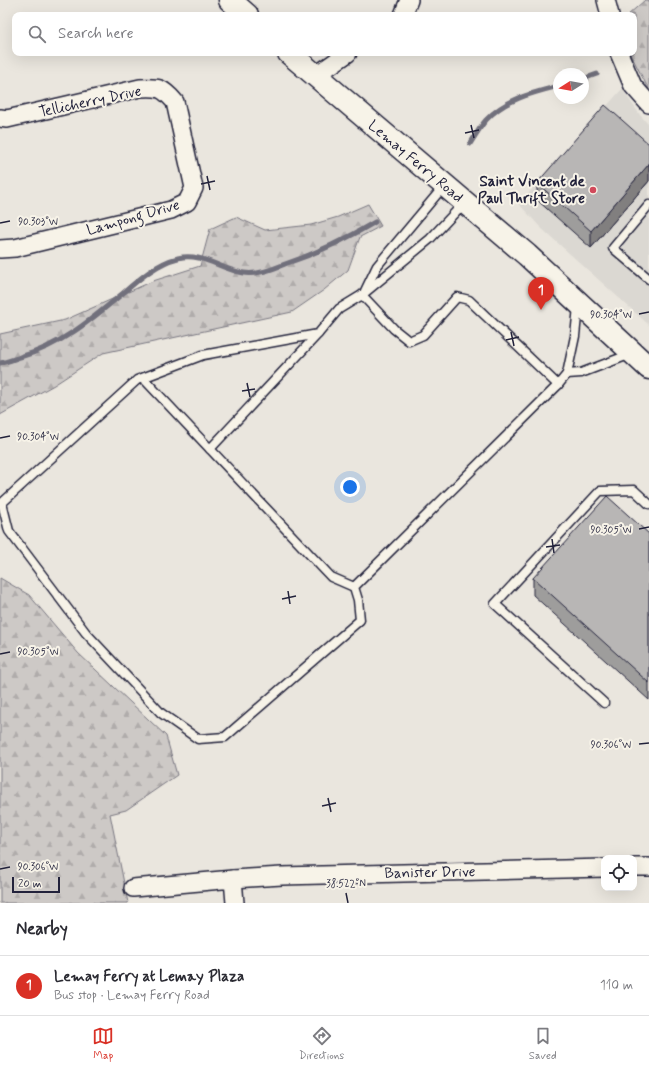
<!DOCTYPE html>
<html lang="en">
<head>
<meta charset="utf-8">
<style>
	:root { --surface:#fff; --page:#f7f7f7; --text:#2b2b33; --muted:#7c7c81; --line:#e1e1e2; --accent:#d93025 }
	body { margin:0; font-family:Mynerve,sans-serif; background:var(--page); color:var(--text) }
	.controls { position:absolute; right:12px; bottom:12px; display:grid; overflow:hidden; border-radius:8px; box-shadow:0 4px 16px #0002 }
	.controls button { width:36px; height:36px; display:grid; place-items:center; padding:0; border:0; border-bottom:1px solid var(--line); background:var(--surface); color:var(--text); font:20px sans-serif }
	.compass { position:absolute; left:553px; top:68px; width:36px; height:36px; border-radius:50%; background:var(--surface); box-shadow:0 4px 16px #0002; rotate:259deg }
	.scale { position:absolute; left:12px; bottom:10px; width:48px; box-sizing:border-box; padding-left:4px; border:2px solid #22223b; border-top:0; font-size:11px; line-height:14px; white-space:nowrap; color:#22223b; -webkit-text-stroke:3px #f7f3e8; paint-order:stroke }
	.you { position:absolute; left:350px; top:487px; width:14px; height:14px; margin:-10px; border:3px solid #fff; border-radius:50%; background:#1a73e8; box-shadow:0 0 0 6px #1a73e833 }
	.badge { display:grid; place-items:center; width:26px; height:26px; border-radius:50%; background:var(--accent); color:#fff; font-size:13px; font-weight:700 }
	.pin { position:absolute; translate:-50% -33px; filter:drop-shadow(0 1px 2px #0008) }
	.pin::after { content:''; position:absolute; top:21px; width:14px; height:12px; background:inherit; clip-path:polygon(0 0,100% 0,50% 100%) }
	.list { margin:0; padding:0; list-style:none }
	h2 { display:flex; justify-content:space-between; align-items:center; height:52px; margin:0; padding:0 16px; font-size:17px }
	h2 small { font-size:13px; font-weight:400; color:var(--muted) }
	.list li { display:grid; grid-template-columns:26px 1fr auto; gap:12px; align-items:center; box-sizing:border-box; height:60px; padding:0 16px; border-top:1px solid var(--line) }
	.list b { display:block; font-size:15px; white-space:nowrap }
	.list p { margin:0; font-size:13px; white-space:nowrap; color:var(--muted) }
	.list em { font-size:13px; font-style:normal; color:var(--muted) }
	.icon { flex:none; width:22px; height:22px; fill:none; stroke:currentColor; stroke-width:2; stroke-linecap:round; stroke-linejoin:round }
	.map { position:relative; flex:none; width:649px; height:903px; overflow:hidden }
	.search { position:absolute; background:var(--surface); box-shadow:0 4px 16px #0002; left:12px; right:12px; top:12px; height:44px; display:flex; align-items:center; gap:10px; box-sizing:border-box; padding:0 14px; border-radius:8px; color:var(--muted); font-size:15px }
	.sheet { height:112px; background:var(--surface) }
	nav { display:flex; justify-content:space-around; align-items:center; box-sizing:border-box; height:56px; border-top:1px solid var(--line); background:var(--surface); font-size:11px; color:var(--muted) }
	nav a { display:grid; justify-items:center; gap:2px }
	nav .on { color:var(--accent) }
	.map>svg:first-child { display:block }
</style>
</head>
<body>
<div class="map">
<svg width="649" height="903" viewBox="0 0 649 903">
	<defs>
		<pattern id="forest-firs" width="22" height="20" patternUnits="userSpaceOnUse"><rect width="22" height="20" fill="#cdc9c6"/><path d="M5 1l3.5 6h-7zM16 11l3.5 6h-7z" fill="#b0acab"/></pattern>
	</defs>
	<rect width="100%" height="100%" fill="#eae6de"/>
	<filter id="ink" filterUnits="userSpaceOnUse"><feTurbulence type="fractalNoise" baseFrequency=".025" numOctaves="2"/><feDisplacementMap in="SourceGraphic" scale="8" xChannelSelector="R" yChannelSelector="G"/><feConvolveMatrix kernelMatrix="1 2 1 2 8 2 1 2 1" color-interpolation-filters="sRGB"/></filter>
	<g filter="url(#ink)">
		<path fill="#dbd8d2" d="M622,89L640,115L649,125V325L540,227L519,204Z"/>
		<g fill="url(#forest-firs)" stroke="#787680">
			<path d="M645,0H649V90L630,53H634V15H628Z"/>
			<path d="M368,204L381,226L360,237L348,270L324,290L292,312L103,353L54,385L0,415V334L65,320L153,281L200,266L210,229L236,217L265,230L311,225L338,217Z"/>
			<path d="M0,578L29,595L78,653L166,736L177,775L126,810L110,814L128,903H0Z"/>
		</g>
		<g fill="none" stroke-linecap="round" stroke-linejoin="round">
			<g stroke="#716f7b" stroke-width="5">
				<path d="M583,79L597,74"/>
				<path d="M470,144C475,136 480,127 486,120C506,99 532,93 559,86"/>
				<path d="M0,363C7,362 14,359 20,357C60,346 91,320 122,294C138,280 157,263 178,258C202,252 221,270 244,273C258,275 273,269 285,264C318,253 345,240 375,222"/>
			</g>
			<defs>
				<g id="lane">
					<path d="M464,203L430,239L362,295L339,309L318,334L203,355L137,380L2,503L9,531L86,633L161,713L198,739L225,737L360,620L358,600L354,587L558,385L567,374L575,336L578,307"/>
					<path d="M649,205L613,248L649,279"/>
					<path d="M365,291L377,266L444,186"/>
					<path d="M362,295L394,329L409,341L423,335L457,297L469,300L558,385"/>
					<path d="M567,374L581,373L631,354"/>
					<path d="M143,378L331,577L354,587"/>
					<path d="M210,449L318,334"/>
					<path d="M604,703L495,604L600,491L634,490L649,504"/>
				</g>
				<g id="street">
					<path d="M606,0L610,15"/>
					<path d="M403,15L409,0"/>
					<path d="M619,53L633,86L649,104"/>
					<path d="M315,76L348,53"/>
					<path d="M0,118L7,119L140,88C159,87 162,87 175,102L194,188L187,202L171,210L15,248L0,249"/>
					<path d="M634,867H649"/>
					<path d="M233,879L282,876L604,868"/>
					<path d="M133,888L233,879L235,903"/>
				</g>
				<g id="secondary">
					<path d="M230,0L247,15"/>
					<path d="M289,53L527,255L649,368"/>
				</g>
			</defs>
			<use href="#lane" stroke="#22223b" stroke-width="11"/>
			<use href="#street" stroke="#22223b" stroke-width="20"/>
			<use href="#secondary" stroke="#22223b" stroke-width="25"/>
			<use href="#lane" stroke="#f7f3e8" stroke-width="8"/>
			<use href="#street" stroke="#f7f3e8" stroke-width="17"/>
			<use href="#secondary" stroke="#f7f3e8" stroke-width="22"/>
		</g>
		<g fill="#9e9d9c" stroke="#22223b">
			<path d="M649,144V181L591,248L537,200V183Z"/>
			<path d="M649,534V700L533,595V578Z"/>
		</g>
		<path fill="#817f7f" stroke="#22223b" d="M649,164V181L591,248V231Z"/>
		<g fill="#b8b6b5" stroke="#22223b">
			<path d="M605,105L649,144V164L591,231L537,183Z"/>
			<path d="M607,496L649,534V683L533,578Z"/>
		</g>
	</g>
	<path fill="none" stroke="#22223b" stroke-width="1.5" d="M471,125L474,138M465,133L479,130M207,176L210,190M201,184L215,181M0,223L10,221M639,314L649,312M511,332L514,346M506,340L519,337M247,383L250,397M242,391L255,389M0,438L10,436M639,529L649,527M552,539L554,553M546,547L560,545M288,591L290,604M282,599L296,596M0,654L10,652M639,744L649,743M328,798L331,812M322,806L336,803M0,869L10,867M346,893L348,903"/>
	<circle fill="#d1495b" stroke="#f7f3e8" stroke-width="1.5" cx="593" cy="190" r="4"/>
	<g text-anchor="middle" stroke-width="4" stroke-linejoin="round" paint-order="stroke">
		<g font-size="15" fill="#22223b" stroke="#f7f3e8">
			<text transform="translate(90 101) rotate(-12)" y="5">Tellicherry Drive</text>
			<text transform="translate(416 161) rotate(40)" y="5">Lemay Ferry Road</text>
			<text transform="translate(133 217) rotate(-16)" y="5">Lampong Drive</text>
			<text transform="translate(430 872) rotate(-1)" y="5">Banister Drive</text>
		</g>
		<g font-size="15" font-weight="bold" fill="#22223b" stroke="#f7f3e8" text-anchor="end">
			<text x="585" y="186">Saint Vincent de<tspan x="585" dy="17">Paul Thrift Store</tspan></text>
		</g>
	</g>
	<g font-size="10" text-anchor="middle" fill="#22223b" stroke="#f7f3e8" stroke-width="4" stroke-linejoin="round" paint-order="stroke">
		<text x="38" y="225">90.303°W</text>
		<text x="611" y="318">90.304°W</text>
		<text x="38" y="440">90.304°W</text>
		<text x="611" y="533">90.305°W</text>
		<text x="38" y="655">90.305°W</text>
		<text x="611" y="748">90.306°W</text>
		<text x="38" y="870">90.306°W</text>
		<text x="346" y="887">38.522°N</text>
	</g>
</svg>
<div class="controls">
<button><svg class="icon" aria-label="locate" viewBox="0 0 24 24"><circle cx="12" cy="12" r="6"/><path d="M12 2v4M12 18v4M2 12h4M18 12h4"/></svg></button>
</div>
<svg class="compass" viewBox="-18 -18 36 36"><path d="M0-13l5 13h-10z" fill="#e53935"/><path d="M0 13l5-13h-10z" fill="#7c7c81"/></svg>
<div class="scale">20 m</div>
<div class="you"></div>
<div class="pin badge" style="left:541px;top:310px">1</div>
<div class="search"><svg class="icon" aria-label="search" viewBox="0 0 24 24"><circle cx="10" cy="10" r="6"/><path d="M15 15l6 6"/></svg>Search here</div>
</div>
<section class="sheet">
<h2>Nearby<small></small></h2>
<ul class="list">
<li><span class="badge">1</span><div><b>Lemay Ferry at Lemay Plaza</b><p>Bus stop · Lemay Ferry Road</p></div><em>110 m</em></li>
</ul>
</section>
<nav>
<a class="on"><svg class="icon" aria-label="map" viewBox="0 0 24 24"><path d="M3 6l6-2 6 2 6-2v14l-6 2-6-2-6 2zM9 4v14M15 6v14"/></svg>Map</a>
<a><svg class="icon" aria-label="directions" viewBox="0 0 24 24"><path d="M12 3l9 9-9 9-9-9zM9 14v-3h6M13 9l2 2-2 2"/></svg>Directions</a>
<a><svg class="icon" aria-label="saved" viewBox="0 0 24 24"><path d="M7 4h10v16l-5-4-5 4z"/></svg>Saved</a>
</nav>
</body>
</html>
